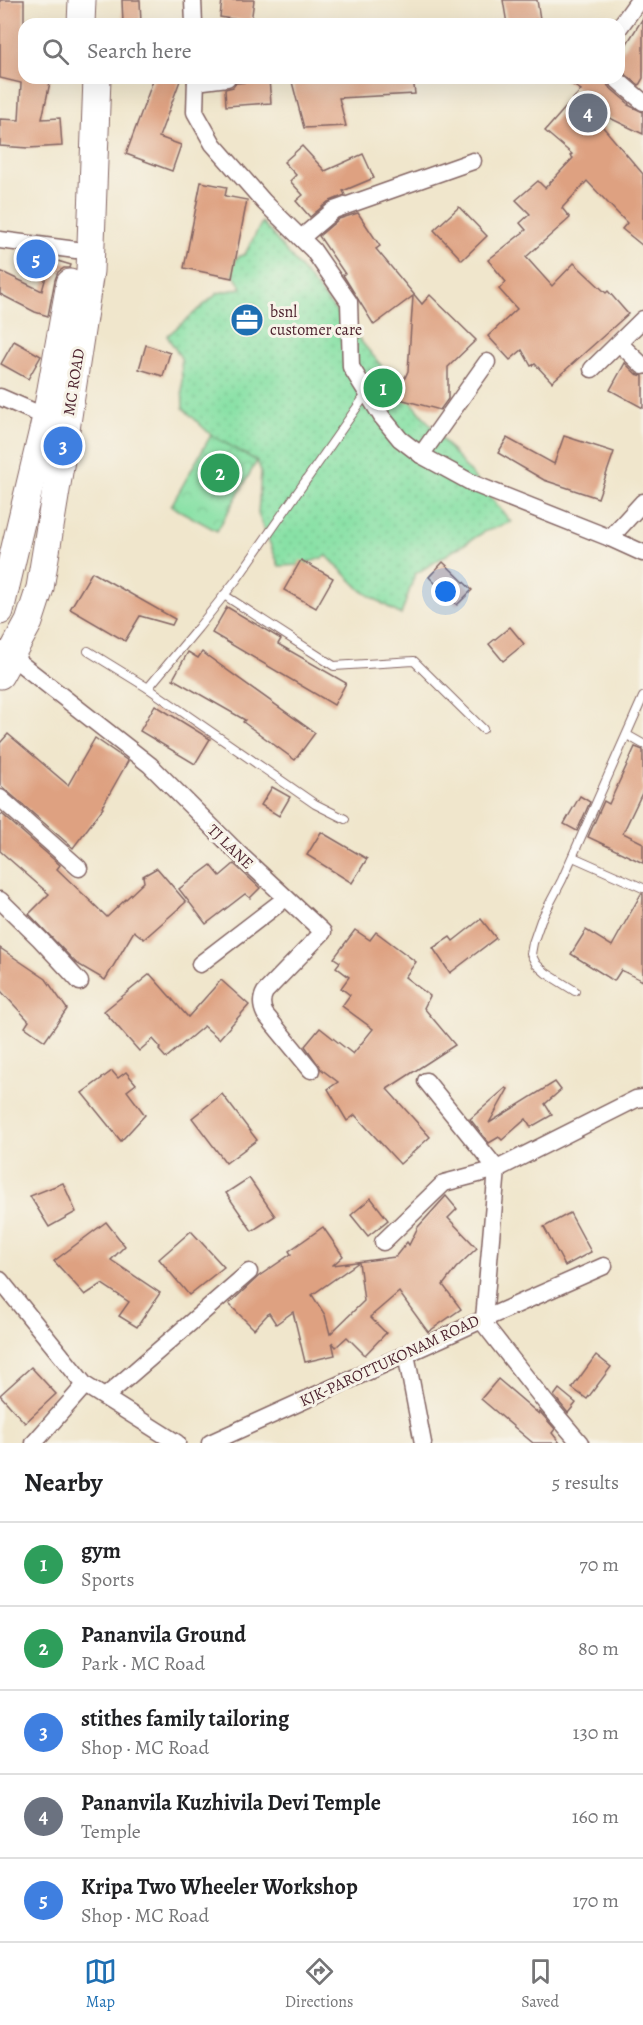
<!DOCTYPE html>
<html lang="en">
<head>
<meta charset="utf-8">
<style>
	:root { --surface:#fff; --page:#f6f6f6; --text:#202124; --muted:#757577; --line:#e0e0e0; --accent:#1f6fb2 }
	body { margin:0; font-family:Alegreya,serif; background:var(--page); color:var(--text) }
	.you { position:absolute; left:446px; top:592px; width:21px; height:21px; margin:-15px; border:4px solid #fff; border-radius:50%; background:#1a73e8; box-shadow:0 0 0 9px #1a73e833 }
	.badge { display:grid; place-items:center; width:39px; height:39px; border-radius:50%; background:var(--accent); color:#fff; font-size:20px; font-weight:700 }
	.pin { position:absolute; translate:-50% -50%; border:3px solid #fff; box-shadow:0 2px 6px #0006 }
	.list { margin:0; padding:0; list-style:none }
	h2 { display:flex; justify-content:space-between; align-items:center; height:78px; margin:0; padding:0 24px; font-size:26px }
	h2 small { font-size:20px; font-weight:400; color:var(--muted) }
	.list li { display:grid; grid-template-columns:39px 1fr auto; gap:18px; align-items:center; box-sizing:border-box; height:84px; padding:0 24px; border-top:2px solid var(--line) }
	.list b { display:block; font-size:22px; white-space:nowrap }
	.list p { margin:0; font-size:20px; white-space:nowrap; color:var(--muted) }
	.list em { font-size:20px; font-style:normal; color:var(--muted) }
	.icon { flex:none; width:33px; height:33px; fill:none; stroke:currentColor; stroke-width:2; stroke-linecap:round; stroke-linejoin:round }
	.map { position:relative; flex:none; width:643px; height:1443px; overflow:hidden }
	.search { position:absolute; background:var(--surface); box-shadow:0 6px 24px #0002; left:18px; right:18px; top:18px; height:66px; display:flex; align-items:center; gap:15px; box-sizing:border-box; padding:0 21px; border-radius:18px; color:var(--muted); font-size:22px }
	.sheet { height:498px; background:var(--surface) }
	nav { display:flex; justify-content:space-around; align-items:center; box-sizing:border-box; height:84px; border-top:2px solid var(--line); background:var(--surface); font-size:16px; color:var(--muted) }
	nav a { display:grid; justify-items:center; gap:3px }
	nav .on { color:var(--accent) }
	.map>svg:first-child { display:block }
</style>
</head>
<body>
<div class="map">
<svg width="643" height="1443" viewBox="0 0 643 1443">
	<defs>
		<pattern id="grass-dots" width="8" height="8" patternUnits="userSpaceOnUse" patternTransform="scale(1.5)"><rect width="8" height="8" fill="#88e1a6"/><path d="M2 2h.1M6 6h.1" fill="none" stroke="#77c18f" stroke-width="1.8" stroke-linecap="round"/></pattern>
		<pattern id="park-crowns" width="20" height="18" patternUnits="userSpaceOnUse" patternTransform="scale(1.5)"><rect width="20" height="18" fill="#88e1a6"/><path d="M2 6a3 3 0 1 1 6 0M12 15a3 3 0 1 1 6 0" fill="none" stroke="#77c18f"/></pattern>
	</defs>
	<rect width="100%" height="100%" fill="#f7f3e8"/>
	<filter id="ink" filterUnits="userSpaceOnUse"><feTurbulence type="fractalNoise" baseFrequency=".0167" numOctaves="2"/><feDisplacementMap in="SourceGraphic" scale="12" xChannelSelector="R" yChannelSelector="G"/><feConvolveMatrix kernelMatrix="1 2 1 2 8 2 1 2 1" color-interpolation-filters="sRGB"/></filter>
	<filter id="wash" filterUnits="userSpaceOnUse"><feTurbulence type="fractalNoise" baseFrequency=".008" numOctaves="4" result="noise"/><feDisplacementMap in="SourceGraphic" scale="24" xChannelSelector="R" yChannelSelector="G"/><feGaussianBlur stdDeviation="1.35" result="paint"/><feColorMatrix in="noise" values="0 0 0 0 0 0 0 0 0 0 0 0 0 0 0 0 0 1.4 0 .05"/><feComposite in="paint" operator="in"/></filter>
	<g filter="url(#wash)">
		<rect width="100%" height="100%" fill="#f0e6cc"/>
		<path fill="url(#grass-dots)" stroke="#698068" stroke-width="1.5" d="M262,222L511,522L484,532L415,574L401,615L362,591L327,556L302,565L279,566L258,514L261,471L257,461L235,454L211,435L183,408L181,358L167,336L218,293L242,288L226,263L245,254Z"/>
		<path fill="url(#park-crowns)" stroke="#698068" stroke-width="1.5" d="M211,435L257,461L217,531L171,506Z"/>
		<g id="blocks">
			<g fill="#dea181" fill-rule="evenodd">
				<path d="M0,0H24V78H51L42,119L60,118L62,146L28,148L0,146V119L19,120L21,83L0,78Z"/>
				<path d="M122,0H140L141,24H123Z"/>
				<path d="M222,0H254L251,22L220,17Z"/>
				<path d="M503,0H537L540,19L507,24Z"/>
				<path d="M643,18V78L639,85L619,69V56Z"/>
				<path d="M154,78H181L159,137L181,145L172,171L126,154Z"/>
				<path d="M291,78H413L415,94L339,98L346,126L304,128Z"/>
				<path d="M562,78H605L608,86L629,104L628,105L643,112V134L585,106L643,174V246L622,229L627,223L587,181L562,208L570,218L526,257L552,286L574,263L606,293L608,291L628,314L552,382L535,364L531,366L522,350L510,360L488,336L517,309L499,289L506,282L488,260L526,230L520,223L530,214L516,200L538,181L545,188L573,158L570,155L572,154L545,131L581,90Z"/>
				<path d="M269,80L271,103L226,106L225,89L233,87L236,83Z"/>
				<path d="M302,146L325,171L363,154L374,178L343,191L345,195L328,202L310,217L296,201L303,195L290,181L296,175L284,162Z"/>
				<path d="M201,182L227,187L225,196L247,200L232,278L184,268Z"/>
				<path d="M459,207L487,236L462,260L434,230Z"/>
				<path d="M358,213L380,246L376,249L422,304L430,295L476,340L448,367V399L440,410L396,398L408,371L413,296L374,325L343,275L345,274L319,236L339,219Z"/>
				<path d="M51,259L71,265L70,268H64L58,272L55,280L48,316L35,312L0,294V271L42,291Z"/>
				<path d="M14,341L41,356L28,379L1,364Z"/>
				<path d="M146,345L170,353L163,376L139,369Z"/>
				<path d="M625,363L636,374L643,376V408L610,390Z"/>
				<path d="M564,436L614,452L598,498L544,480L498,453L507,438L554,464Z"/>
				<path d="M301,560L333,578L316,608L284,590Z"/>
				<path d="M443,562L472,590L457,605L429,577Z"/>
				<path d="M92,572L175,619L172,625L140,616L125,641L70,609Z"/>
				<path d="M227,607L281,639L278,644L346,683L334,705L212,633Z"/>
				<path d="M510,627L524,644L503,661L489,644Z"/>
				<path d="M188,652L198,658L202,652L315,733L295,760L243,722L245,720L173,679Z"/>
				<path d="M155,705L210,739L195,764L140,731Z"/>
				<path d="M8,734L68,785L95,738L128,761L102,807L103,808L73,848L0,785V743Z"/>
				<path d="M635,747L643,750V791L623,833L643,843V863L588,837L604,801L609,804Z"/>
				<path d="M272,787L290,797L279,816L261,805Z"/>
				<path d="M580,796L590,802L577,831L564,824Z"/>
				<path d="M2,814L60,865L57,869L107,917L144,882L143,876L157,868L186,902L144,939L134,931L105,980L76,963L29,914L49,894L0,851V816Z"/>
				<path d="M321,832L367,859L352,883L307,855Z"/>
				<path d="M234,864L260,888L250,898L245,894L206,924L179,889L211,865L220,876Z"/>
				<path d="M641,894H643V981L621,970L614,981L571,954L586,930L612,946Z"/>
				<path d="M481,919L496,938L450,973L433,948L450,937L453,941Z"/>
				<path d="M355,930L370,940L376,932L416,962L405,977L430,996L424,1008L455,1045L387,1089L430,1137L400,1164L355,1115L347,1121L328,1089L338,1082L321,1069L305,1046L320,1028L353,1054L373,1029L342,1006L350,995L341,988L349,977L336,967L340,962L334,958Z"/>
				<path d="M0,948L46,979L67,1009L45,1041L25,1027L29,1021L0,990Z"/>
				<path d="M150,974L188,1017L221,980L249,1005L219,1039L204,1026L166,1058L159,1050L161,1048L153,1039L139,1051L104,1011Z"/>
				<path d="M112,1071L118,1078L126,1072L136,1084L127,1091L145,1115L121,1141L82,1093Z"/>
				<path d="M555,1082L561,1090L545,1104L552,1115L531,1127L526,1119L502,1140L499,1137L489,1143L470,1119L506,1088L508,1089L489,1123Z"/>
				<path d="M222,1094L257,1140L226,1163L192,1118Z"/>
				<path d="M249,1178L275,1216L252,1231L226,1193Z"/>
				<path d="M63,1183L76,1212L49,1227L30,1196Z"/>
				<path d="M446,1196L457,1209L448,1218L477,1248L456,1268L443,1285L461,1309L428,1332L399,1292L370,1317L386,1333L365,1355L347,1337L336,1347L332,1342L335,1355L305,1362L293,1312L276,1324L269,1313L254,1329L229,1304L259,1276L291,1254L289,1251L323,1227L343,1256L333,1265L395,1257L407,1242L409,1245L418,1227ZM359,1262L364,1301L330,1334L325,1315L312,1295Z"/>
				<path d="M371,1198L388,1220L368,1236L351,1215Z"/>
				<path d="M570,1213L591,1252L565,1266L544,1227Z"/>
				<path d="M106,1222L125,1246L111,1260L160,1293L137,1327L119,1316L129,1302L102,1284L85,1295L54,1261Z"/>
				<path d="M191,1231L224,1267L189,1295L159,1259Z"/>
				<path d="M596,1355L611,1367L587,1399L572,1388Z"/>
				<path d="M31,1367L56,1394L25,1423L0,1395Z"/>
				<path d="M498,1379L539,1414L540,1412L555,1429L552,1433L560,1443H533L481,1399Z"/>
				<path d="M559,1389L576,1403L568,1413L554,1396Z"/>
			</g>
		</g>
	</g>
	<g filter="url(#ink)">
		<use href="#blocks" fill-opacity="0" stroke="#846563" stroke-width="1.5"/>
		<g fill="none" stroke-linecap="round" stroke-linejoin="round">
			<defs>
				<g id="lane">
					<path d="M224,595L334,666L414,661L483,729"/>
					<path d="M88,651L148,688L198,628L237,579L367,393"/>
					<path d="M148,688L315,804L345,819"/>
					<path d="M627,735L643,744"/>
					<path d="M573,857L643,888"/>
					<path d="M575,991L546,973L536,964L531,954L533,943L541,920L562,880L643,697"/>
				</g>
				<g id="street">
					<path d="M193,0L194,24"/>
					<path d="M619,28L639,0"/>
					<path d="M196,78L195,112L213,144L264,202L313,250L349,302L351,367L382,417L400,439L421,455L474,484L610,538L643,553"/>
					<path d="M615,78L643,102"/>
					<path d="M196,82L227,78"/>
					<path d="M301,238L334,210L473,161"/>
					<path d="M0,240L76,250"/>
					<path d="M619,343L643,366"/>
					<path d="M592,369L643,319"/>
					<path d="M0,397L46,417"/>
					<path d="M421,455L487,362"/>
					<path d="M610,538L643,502"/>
					<path d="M3,650L150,765L237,852L323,932L265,992C261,999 261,1006 265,1014L311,1070"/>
					<path d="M0,798L79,868"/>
					<path d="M0,900L40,939L80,982"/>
					<path d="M200,964L286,898"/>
					<path d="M383,1242L444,1183L497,1169L426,1081"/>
					<path d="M0,1280L85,1385L177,1443"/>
					<path d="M484,1319L604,1266"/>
					<path d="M481,1320L546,1403L580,1443"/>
					<path d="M406,1354L423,1443"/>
					<path d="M105,1397L249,1272"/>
					<path d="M34,1443L85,1385"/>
					<path d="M210,1443L484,1319L497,1169L636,1099L643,1098"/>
				</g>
				<g id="primary">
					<path d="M81,24L82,0"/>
					<path d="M0,611L46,417L70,283"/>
					<path d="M0,675L29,622L40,588L67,423L90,271L97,78"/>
				</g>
			</defs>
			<use href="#lane" stroke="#846563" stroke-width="10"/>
			<use href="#street" stroke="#846563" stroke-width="19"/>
			<use href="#primary" stroke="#846563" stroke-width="29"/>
			<use href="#lane" stroke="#fff" stroke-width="8"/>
			<use href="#street" stroke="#fff" stroke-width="16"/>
			<use href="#primary" stroke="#fff" stroke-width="27"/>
		</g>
	</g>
	<defs>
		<symbol id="office-disc" viewBox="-11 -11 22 22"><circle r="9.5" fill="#1f6fb2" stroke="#f7f3e8"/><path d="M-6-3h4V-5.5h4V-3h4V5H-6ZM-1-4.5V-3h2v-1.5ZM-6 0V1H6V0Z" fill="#fff"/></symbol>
	</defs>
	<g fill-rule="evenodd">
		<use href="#office-disc" x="228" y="301" width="38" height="38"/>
	</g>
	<g text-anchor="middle" stroke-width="6" stroke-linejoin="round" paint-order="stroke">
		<g font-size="16" fill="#4a1f2b" stroke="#f7f3e8" text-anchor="start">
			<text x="270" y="317">bsnl<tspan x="270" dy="18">customer care</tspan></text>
		</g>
		<g font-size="16" fill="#4a1f2b" stroke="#f7f3e8">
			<text transform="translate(73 382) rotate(-81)" y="6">MC ROAD</text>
			<text transform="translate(231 846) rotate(44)" y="6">TJ LANE</text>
			<text transform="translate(389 1360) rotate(-25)" y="6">KJK-PAROTTUKONAM ROAD</text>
		</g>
	</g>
</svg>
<div class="you"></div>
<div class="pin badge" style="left:383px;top:388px;background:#2e9e5b">1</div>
<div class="pin badge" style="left:220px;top:473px;background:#2e9e5b">2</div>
<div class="pin badge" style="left:63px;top:446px;background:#3f7fe0">3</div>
<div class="pin badge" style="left:588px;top:113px;background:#6b7280">4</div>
<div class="pin badge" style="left:36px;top:259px;background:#3f7fe0">5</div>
<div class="search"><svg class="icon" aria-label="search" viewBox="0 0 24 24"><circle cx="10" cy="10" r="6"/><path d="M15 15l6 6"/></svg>Search here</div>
</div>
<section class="sheet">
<h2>Nearby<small>5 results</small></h2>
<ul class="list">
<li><span class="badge" style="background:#2e9e5b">1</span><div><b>gym</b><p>Sports</p></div><em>70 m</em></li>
<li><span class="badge" style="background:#2e9e5b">2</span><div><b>Pananvila Ground</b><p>Park · MC Road</p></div><em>80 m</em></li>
<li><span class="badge" style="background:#3f7fe0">3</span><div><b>stithes family tailoring</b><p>Shop · MC Road</p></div><em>130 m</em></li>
<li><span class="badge" style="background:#6b7280">4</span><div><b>Pananvila Kuzhivila Devi Temple</b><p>Temple</p></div><em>160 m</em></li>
<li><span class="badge" style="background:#3f7fe0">5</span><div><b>Kripa Two Wheeler Workshop</b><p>Shop · MC Road</p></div><em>170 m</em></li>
</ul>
</section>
<nav>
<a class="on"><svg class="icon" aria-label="map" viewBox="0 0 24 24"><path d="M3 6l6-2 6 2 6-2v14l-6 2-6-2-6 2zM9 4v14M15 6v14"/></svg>Map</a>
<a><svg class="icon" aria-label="directions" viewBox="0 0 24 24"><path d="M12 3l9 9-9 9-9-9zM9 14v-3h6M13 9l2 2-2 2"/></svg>Directions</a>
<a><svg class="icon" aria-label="saved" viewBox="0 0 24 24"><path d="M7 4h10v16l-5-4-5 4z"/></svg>Saved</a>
</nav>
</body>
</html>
